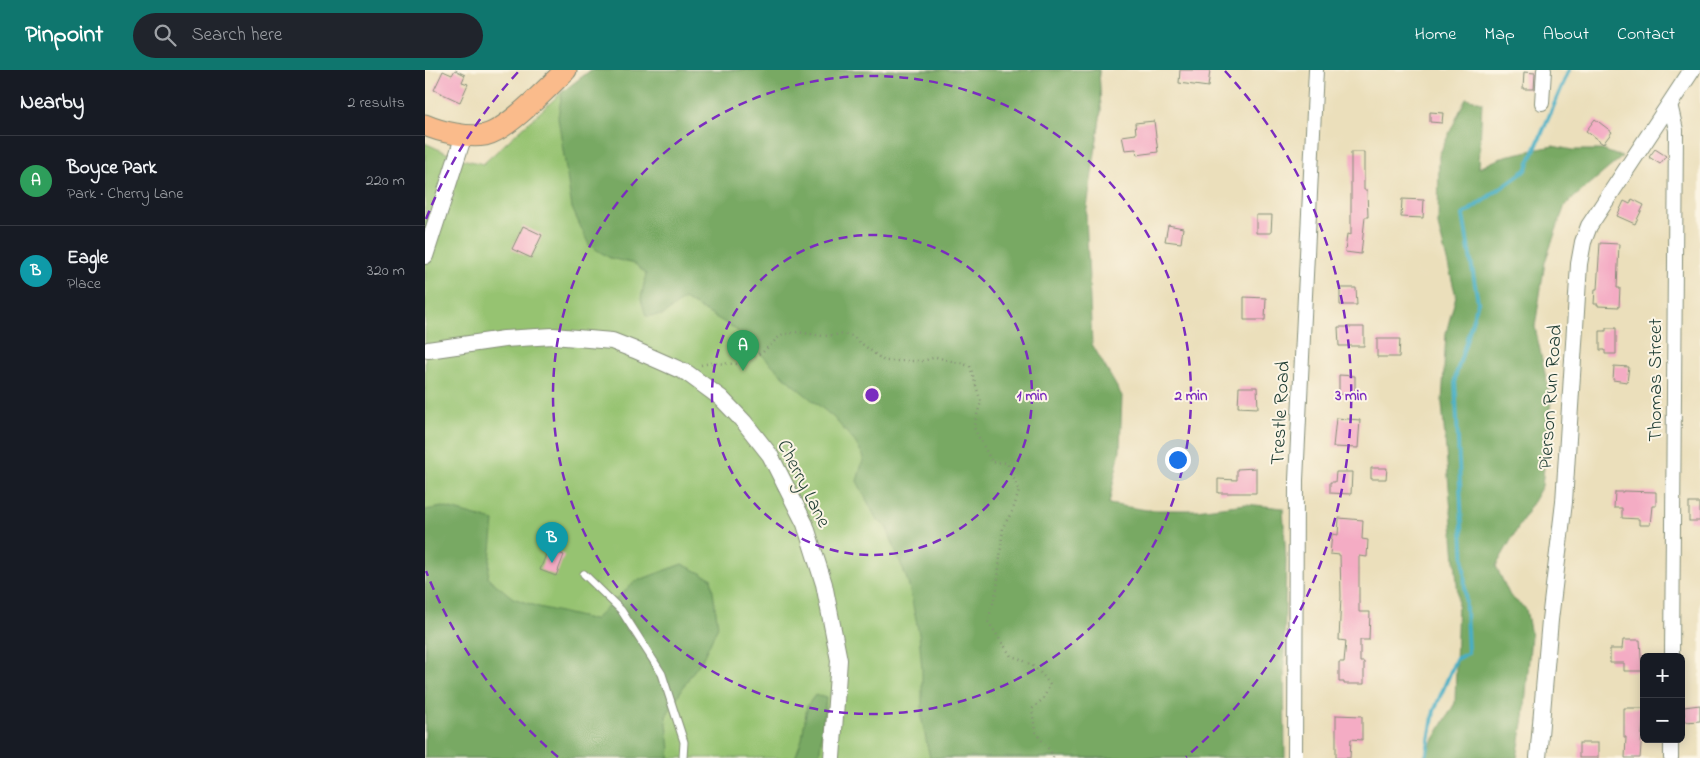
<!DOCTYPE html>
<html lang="en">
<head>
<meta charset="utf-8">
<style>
	:root { --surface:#171b24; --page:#20242c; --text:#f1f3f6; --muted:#9ea1a6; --line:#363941; --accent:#0f766e }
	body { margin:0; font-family:"Indie Flower",sans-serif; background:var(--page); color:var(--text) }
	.controls { position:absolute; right:15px; bottom:15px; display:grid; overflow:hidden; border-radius:8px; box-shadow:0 2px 12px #0003 }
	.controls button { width:45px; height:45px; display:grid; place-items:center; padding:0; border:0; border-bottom:1px solid var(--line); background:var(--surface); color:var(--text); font:25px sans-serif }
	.you { position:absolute; left:752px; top:389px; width:18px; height:18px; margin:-12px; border:4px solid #fff; border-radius:50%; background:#1a73e8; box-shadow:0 0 0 8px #1a73e833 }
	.badge { display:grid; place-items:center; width:32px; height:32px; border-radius:50%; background:var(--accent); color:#fff; font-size:16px; font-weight:700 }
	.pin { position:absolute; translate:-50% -41px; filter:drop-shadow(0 1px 2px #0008) }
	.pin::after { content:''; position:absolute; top:26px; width:18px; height:15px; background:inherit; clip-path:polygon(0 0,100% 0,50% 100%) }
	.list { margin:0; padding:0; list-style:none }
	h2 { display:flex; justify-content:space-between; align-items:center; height:65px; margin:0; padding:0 20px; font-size:21px }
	h2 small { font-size:16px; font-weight:400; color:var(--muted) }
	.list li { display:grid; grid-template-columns:32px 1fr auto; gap:15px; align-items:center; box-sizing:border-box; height:90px; padding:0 20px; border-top:1px solid var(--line) }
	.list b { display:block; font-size:19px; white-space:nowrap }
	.list p { margin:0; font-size:16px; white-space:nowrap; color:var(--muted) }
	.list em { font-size:16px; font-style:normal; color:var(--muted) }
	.icon { flex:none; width:28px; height:28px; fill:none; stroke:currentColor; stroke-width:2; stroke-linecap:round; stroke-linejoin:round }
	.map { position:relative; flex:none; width:1275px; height:688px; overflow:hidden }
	header { display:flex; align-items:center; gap:30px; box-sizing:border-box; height:70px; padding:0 25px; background:var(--accent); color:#fff }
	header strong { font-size:24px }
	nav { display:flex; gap:28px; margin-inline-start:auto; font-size:18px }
	.search { width:350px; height:45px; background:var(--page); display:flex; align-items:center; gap:12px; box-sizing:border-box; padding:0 18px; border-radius:28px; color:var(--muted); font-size:19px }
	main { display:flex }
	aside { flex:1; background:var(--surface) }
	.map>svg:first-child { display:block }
</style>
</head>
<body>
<header>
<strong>Pinpoint</strong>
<div class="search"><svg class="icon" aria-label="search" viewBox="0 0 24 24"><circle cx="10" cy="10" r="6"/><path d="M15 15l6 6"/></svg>Search here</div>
<nav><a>Home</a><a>Map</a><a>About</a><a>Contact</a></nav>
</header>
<main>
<aside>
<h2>Nearby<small>2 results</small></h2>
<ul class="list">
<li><span class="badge" style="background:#2e9e5b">A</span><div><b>Boyce Park</b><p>Park · Cherry Lane</p></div><em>220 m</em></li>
<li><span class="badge" style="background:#0f9aa8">B</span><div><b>Eagle</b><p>Place</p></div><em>320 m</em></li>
</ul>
</aside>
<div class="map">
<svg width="1275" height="688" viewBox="0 0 1275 688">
	<rect width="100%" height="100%" fill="#fcf5e5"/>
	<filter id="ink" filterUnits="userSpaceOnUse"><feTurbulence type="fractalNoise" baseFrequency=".02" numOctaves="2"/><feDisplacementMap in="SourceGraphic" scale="10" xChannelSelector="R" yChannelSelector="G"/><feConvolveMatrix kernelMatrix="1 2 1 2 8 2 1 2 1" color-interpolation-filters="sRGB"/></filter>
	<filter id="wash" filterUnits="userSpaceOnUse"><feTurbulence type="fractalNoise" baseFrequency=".0096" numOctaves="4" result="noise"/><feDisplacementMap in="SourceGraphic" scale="20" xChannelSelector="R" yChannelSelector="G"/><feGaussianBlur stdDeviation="1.12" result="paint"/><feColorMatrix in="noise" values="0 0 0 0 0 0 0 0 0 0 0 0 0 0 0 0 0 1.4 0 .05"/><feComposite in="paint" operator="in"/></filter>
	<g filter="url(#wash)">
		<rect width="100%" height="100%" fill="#ebdfbb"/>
		<path fill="#96c371" stroke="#5a8052" d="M166,0H674L676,41L608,489L851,688H0V73L32,88L58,94L137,22Z"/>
		<g fill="#78a963" stroke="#4c734c">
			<path d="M166,0H674L676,41L661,145L667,274L697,326L695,380L684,434L722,440H771L821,434L858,438L861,490L859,589L860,688H505L497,651V600L494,564L483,512L461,456L452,450L432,411L439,387L430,372L408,347L366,313L309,258L259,229L238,245L221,246L216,229L221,204L210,194L185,188L164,175L147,138L133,47L137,22Z"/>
			<path d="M1041,28L1057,32L1054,98L1080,86L1128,76L1147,80H1177L1197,87L1140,135L1120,192L1110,257L1126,331L1117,416L1071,496L1085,526L1101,539L1106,565L1099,647L1092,688H998L1030,633L1033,526L1017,333L1021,263L1031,226L1013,155L1014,85Z"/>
			<path d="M18,437L69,451L63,508L88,528L114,537L169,550L209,512L257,494L286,508L293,556L277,590L265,606L241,646L245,679L244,688H0V440Z"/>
			<path d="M390,625L401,628L394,688H370L377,669L382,636Z"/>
		</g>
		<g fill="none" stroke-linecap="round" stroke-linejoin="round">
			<path stroke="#46afc5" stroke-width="4" d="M1001,688L1009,641L1031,589L1043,583L1030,308L1053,232L1038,145L1101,100L1144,0"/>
		</g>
		<g id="blocks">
			<g fill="#f4acc4">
				<path d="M30,0L40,5L37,12L43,14L35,32L9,20L18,1L27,5Z"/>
				<path d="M755,0H785L783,17L754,13Z"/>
				<path d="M1099,2L1110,3L1109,19H1098Z"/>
				<path d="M1005,42L1018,43L1017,53L1005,52Z"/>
				<path d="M1170,49L1187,62L1178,74L1161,61Z"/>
				<path d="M729,51L733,82L712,85L711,79L700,80L697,66L711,64L710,53Z"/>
				<path d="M1230,79L1241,86L1235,94L1224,87Z"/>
				<path d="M926,82H939V120H942L943,147H940L936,184L920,182L922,164L926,165Z"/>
				<path d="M977,129L999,130L998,148L976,147Z"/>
				<path d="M1207,129L1219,135L1210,154L1192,146L1199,131L1205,134Z"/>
				<path d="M831,145H847L846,163H831Z"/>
				<path d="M743,155L758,158L756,173L740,171Z"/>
				<path d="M98,156L117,165L106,188L87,179Z"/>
				<path d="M1175,173L1194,174L1192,218H1195L1194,237L1173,236V234H1169L1170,219H1172Z"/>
				<path d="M915,218H931L932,235H915Z"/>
				<path d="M819,227L841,228L840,250H819Z"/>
				<path d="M913,257H939V276H914Z"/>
				<path d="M1181,258H1191V284H1180V280H1175V261H1181Z"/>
				<path d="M952,269H975L974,287H952Z"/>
				<path d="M1189,296L1204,297L1202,312L1188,310Z"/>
				<path d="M914,305L930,306V325L914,324Z"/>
				<path d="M814,317H832L833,338L813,337Z"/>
				<path d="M911,348L935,350L933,378L908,377Z"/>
				<path d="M831,398V423H793V409L812,410V399Z"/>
				<path d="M946,398H962L961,409H946Z"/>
				<path d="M911,402H927L926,424L905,423V412H910Z"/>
				<path d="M1198,421L1231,422V436H1227L1225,455H1214V449L1197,448V438H1189L1190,422H1198Z"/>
				<rect x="1264" y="433" width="11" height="18"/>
				<path d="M914,448L938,450L937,469L943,470L942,487L934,486V542H945L944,570H935V592H939V614H919V612H914V592H919L921,571L914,570L916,526L915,485L905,484L907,464L913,465Z"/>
				<path d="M123,479L139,485L131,506L115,500Z"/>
				<path d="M1198,570H1215L1217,601H1199V593H1185V579H1197Z"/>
				<path d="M1275,635V651L1260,652L1259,637Z"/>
				<path d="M1199,638H1219L1215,688H1200L1201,667H1199Z"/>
				<path d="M911,645L937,646V670L926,669L925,688H911Z"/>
				<rect x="1154" y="673" width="19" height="15"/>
			</g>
		</g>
	</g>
	<g filter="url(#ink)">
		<use href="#blocks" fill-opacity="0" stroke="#858e78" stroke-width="1"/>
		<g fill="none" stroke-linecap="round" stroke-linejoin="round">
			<defs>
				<path id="service" d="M159,504L196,540L237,604L259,672L258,688"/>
				<g id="minor">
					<path d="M1117,33L1119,0"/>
					<path d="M1245,34L1251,60L1247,587"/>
					<path d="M870,688L871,410L891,0"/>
					<path d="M1246,688V669"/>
				</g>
				<g id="tertiary">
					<path d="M0,186L39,65"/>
					<path d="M3,280L79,269L128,266L187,271L210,280L262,303L296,328L319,352L345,385L380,454L399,514L414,590L407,688"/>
					<path d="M1113,688L1125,550L1139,432L1154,194L1158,172L1164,156L1267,0"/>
				</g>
				<path id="primary" d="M0,55C16,62 43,68 60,65C83,60 124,16 141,0"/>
			</defs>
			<use href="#service" stroke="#858e78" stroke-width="9"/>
			<use href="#minor" stroke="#858e78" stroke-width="16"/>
			<use href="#tertiary" stroke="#858e78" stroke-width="18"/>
			<use href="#primary" stroke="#858e78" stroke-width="23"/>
			<path stroke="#858e78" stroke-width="2.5" stroke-dasharray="1 4" stroke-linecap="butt" d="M276,295L286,293L312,294L338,282L356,265L373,262L398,266L419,264L427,266L459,291H498L511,287L545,296L556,332L550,351L549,358L567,392L582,393L594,421L588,440L578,457L572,518L566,541L562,550L586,586C604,591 615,600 625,615L618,629L607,639L610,661L628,685V688"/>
			<use href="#service" stroke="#fff" stroke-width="7"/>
			<use href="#minor" stroke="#fff" stroke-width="14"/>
			<use href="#tertiary" stroke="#fff" stroke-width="16"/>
			<use href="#primary" stroke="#fabb8b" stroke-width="21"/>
		</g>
	</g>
	<g fill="none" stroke="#7b2cbf" stroke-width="2.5" stroke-dasharray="9 6">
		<circle cx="447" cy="325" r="160"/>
		<circle cx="447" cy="325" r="319"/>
		<path d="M133 687A479 479 0 0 1 1 501M1 149A479 479 0 0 1 94 1M800 1A479 479 0 0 1 761 687"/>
	</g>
	<g text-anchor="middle" stroke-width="4" stroke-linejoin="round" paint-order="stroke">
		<g font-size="20" fill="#1f3d34" stroke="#fcf5e5">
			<text transform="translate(1229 310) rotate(-90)" y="7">Thomas Street</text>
			<text transform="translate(1124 327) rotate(-86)" y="7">Pierson Run Road</text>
			<text transform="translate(854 343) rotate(-87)" y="7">Trestle Road</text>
			<text transform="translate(380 413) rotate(63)" y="7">Cherry Lane</text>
		</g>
	</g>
	<circle cx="447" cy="325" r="8" fill="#7b2cbf" stroke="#fcf5e5" stroke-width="2.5"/>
	<g font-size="15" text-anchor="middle" font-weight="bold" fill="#7b2cbf" stroke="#fcf5e5" stroke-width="4" stroke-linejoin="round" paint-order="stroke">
		<text x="607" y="330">1 min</text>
		<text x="766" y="330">2 min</text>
		<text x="926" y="330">3 min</text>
	</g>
</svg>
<div class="controls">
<button>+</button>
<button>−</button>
</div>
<div class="you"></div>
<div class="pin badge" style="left:318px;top:301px;background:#2e9e5b">A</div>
<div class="pin badge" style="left:127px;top:493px;background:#0f9aa8">B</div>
</div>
</main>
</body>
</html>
